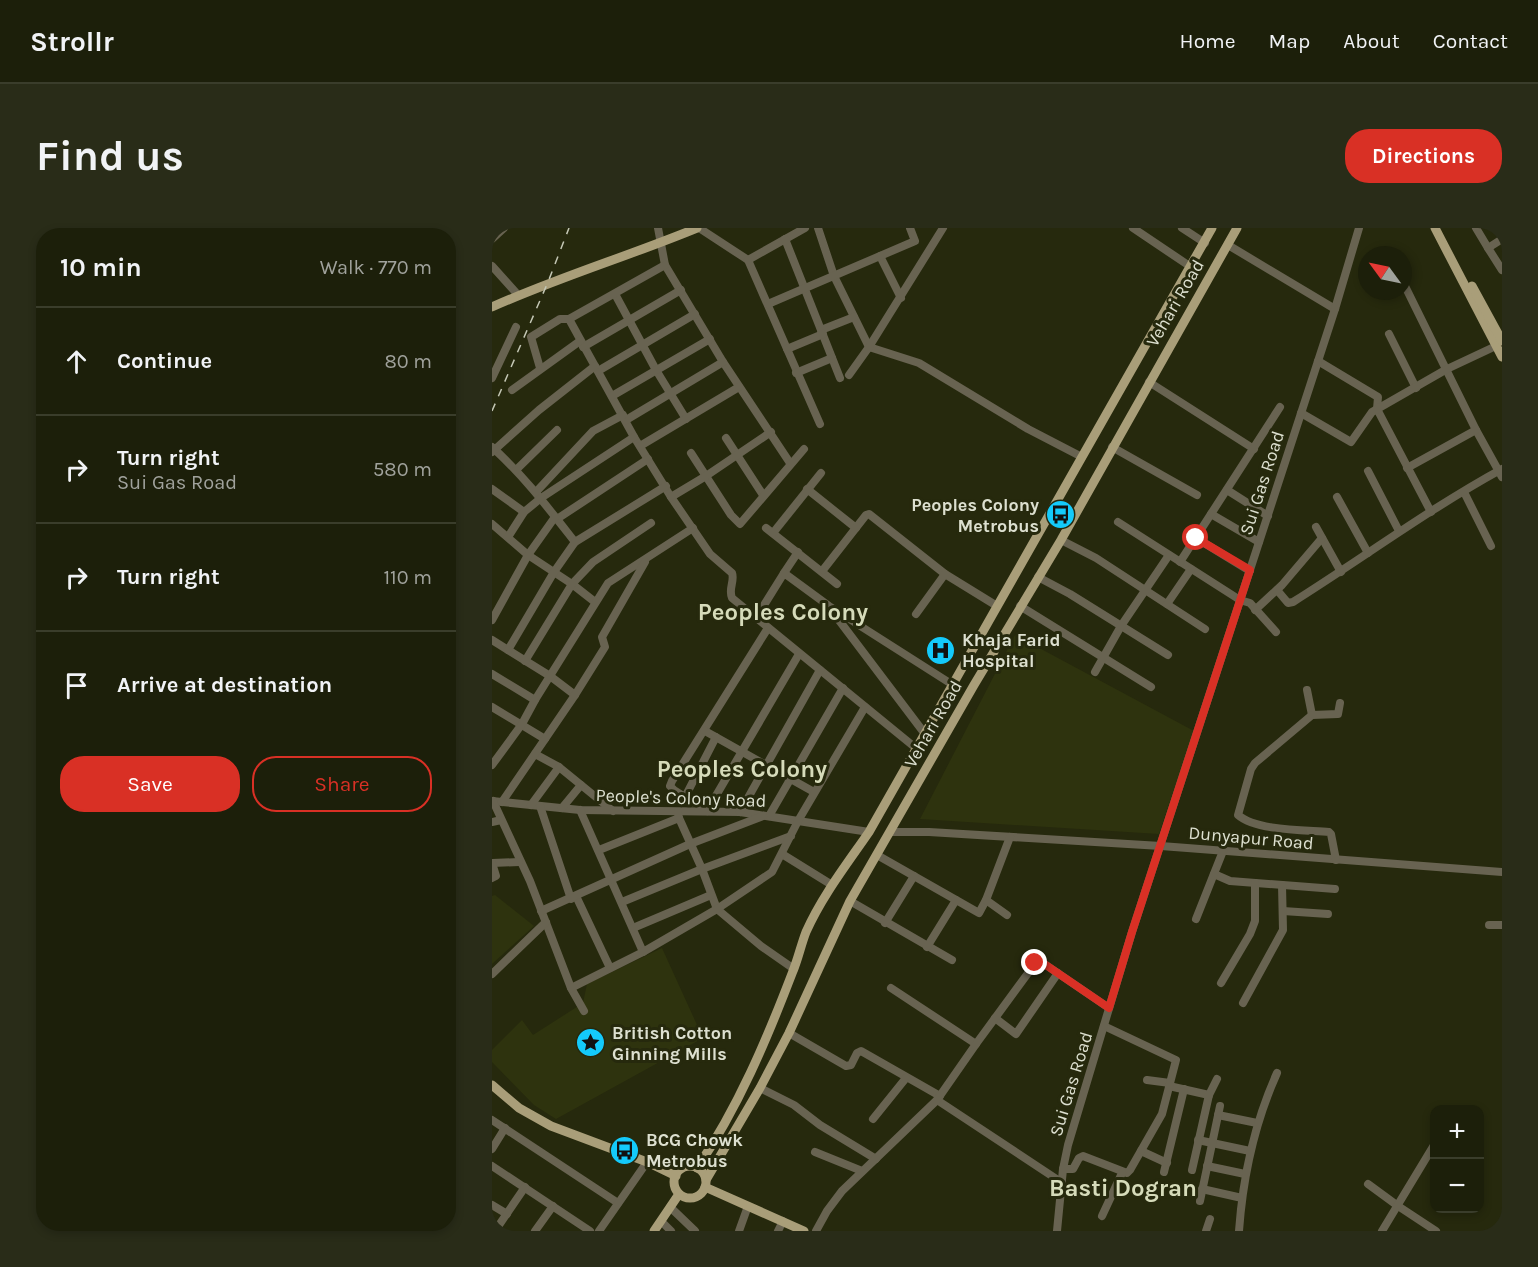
<!DOCTYPE html>
<html lang="en">
<head>
<meta charset="utf-8">
<style>
	:root { --surface:#1c1f0a; --page:#292c18; --text:#f1f3f6; --muted:#a0a29c; --line:#3a3d2b; --accent:#d93025 }
	body { margin:0; font-family:Karla,sans-serif; background:var(--page); color:var(--text) }
	.controls { position:absolute; right:18px; bottom:18px; display:grid; overflow:hidden; border-radius:12px; box-shadow:0 3px 9px #0003 }
	.controls button { width:54px; height:54px; display:grid; place-items:center; padding:0; border:0; border-bottom:2px solid var(--line); background:var(--surface); color:var(--text); font:30px sans-serif }
	.compass { position:absolute; left:866px; top:18px; width:54px; height:54px; border-radius:50%; background:var(--surface); box-shadow:0 3px 9px #0003; rotate:303deg }
	.stop { position:absolute; width:18px; height:18px; margin:-14px; border:4px solid #d93025; border-radius:50%; background:#fff }
	.stop.end { background:#d93025; border-color:#fff; box-shadow:0 2px 6px #0008 }
	.list { margin:0; padding:0; list-style:none }
	h2 { display:flex; justify-content:space-between; align-items:center; height:78px; margin:0; padding:0 24px; font-size:26px }
	h2 small { font-size:20px; font-weight:400; color:var(--muted) }
	.list li { display:grid; grid-template-columns:39px 1fr auto; gap:18px; align-items:center; box-sizing:border-box; height:108px; padding:0 24px; border-top:2px solid var(--line) }
	.list b { display:block; font-size:22px; white-space:nowrap }
	.list p { margin:0; font-size:20px; white-space:nowrap; color:var(--muted) }
	.list em { font-size:20px; font-style:normal; color:var(--muted) }
	.actions { display:flex; gap:12px; padding:18px 24px }
	.actions a { flex:1; padding:14px 0; border:2px solid var(--accent); border-radius:24px; text-align:center; font-size:21px; color:var(--accent) }
	.actions .main { background:var(--accent); color:#fff }
	.icon { flex:none; width:33px; height:33px; fill:none; stroke:currentColor; stroke-width:2; stroke-linecap:round; stroke-linejoin:round }
	.map { position:relative; flex:none; width:1010px; height:1003px; overflow:hidden; border-radius:24px }
	header { display:flex; align-items:center; gap:36px; box-sizing:border-box; height:84px; padding:0 30px; background:var(--surface); border-bottom:2px solid var(--line) }
	header strong { font-size:28px }
	nav { display:flex; gap:33px; margin-inline-start:auto; font-size:21px }
	.intro { display:flex; align-items:center; justify-content:space-between; box-sizing:border-box; height:144px; padding:0 36px }
	h1 { margin:0; font-size:42px }
	.button { padding:15px 27px; border-radius:24px; background:var(--accent); color:#fff; font-size:21px; font-weight:700 }
	main { display:flex; gap:36px; padding:0 36px }
	aside { flex:1; background:var(--surface); border-radius:24px; box-shadow:0 3px 9px #0003 }
	.map>svg:first-child { display:block }
</style>
</head>
<body>
<header>
<strong>Strollr</strong>
<nav><a>Home</a><a>Map</a><a>About</a><a>Contact</a></nav>
</header>
<div class="intro"><h1>Find us</h1><a class="button">Directions</a></div>
<main>
<aside>
<h2>10 min<small>Walk · 770 m</small></h2>
<ul class="list">
<li><svg class="icon" aria-label="ahead" viewBox="0 0 24 24"><path d="M12 20V5M6 11l6-6 6 6"/></svg><div><b>Continue</b></div><em>80 m</em></li>
<li><svg class="icon" aria-label="right" viewBox="0 0 24 24"><path d="M7 20v-9h11M14 6l5 5-5 5"/></svg><div><b>Turn right</b><p>Sui Gas Road</p></div><em>580 m</em></li>
<li><svg class="icon" aria-label="right" viewBox="0 0 24 24"><path d="M7 20v-9h11M14 6l5 5-5 5"/></svg><div><b>Turn right</b></div><em>110 m</em></li>
<li><svg class="icon" aria-label="arrive" viewBox="0 0 24 24"><path d="M6 21V4h12l-3 4 3 4H6"/></svg><div><b>Arrive at destination</b></div></li>
</ul>
<div class="actions"><a class="main">Save</a><a>Share</a></div>
</aside>
<div class="map">
<svg width="1010" height="1003" viewBox="0 0 1010 1003">
	<rect width="100%" height="100%" fill="#26290d"/>
	<g fill="#2e330e">
		<path d="M523,407L702,503L667,606L428,591Z"/>
		<path d="M3,667L42,698L0,736V668Z"/>
		<path d="M170,720L211,810L64,891L42,877L0,834V822L30,792L41,807L91,775L95,756Z"/>
	</g>
	<g fill="none" stroke-linecap="round" stroke-linejoin="round">
		<g stroke="#686351" stroke-width="8">
			<path d="M166,0L173,37L231,134L298,235"/>
			<path d="M207,0L256,32"/>
			<path d="M313,0L256,32L328,196"/>
			<path d="M326,0L342,48L377,119L427,135L536,201L590,229"/>
			<path d="M641,0L699,39"/>
			<path d="M690,0L713,15"/>
			<path d="M984,0L996,20"/>
			<path d="M0,11L12,0"/>
			<path d="M293,11L348,150"/>
			<path d="M1010,11L996,20L1010,42"/>
			<path d="M736,17L843,81"/>
			<path d="M388,28L409,70"/>
			<path d="M0,38L26,67"/>
			<path d="M911,54L984,202L1010,249"/>
			<path d="M123,66L164,142L194,191"/>
			<path d="M276,76L423,13L418,0"/>
			<path d="M77,91L142,209L179,269L218,326L240,345C243,353 236,361 240,370L425,521"/>
			<path d="M329,102L362,89"/>
			<path d="M897,106L924,160"/>
			<path d="M91,119L189,62"/>
			<path d="M295,121L331,106"/>
			<path d="M826,133L886,169L885,181L939,284"/>
			<path d="M48,140L39,109L68,91H77L173,37"/>
			<path d="M106,143L203,86"/>
			<path d="M304,145L340,130"/>
			<path d="M357,147L377,119L451,0"/>
			<path d="M0,150L24,99"/>
			<path d="M657,154L762,221"/>
			<path d="M20,162L88,113"/>
			<path d="M120,168L218,111"/>
			<path d="M809,185L859,214L880,184L955,141L1004,118"/>
			<path d="M134,192L231,134"/>
			<path d="M234,210L271,267"/>
			<path d="M148,218L247,159"/>
			<path d="M0,219C32,248 57,281 83,314"/>
			<path d="M620,219L705,267"/>
			<path d="M0,224L47,182L103,138"/>
			<path d="M199,225L239,287L248,296L312,221"/>
			<path d="M915,240L984,202"/>
			<path d="M24,242L65,202"/>
			<path d="M876,243L907,303"/>
			<path d="M0,261L32,284"/>
			<path d="M315,261L364,300"/>
			<path d="M735,262L776,288"/>
			<path d="M44,264L101,203L131,187"/>
			<path d="M972,264L999,318"/>
			<path d="M179,269L214,248L279,204"/>
			<path d="M845,269L876,325"/>
			<path d="M719,286L767,314"/>
			<path d="M65,291L156,231"/>
			<path d="M626,294L748,372L758,375L784,404"/>
			<path d="M0,296L36,327L80,356L103,374"/>
			<path d="M824,299L849,344"/>
			<path d="M274,300L345,356"/>
			<path d="M281,305L329,245"/>
			<path d="M16,309L32,284L49,270L142,209"/>
			<path d="M704,310L758,343"/>
			<path d="M569,312L604,330L713,401"/>
			<path d="M688,334L788,179"/>
			<path d="M331,342L374,287L377,286L453,346L505,378"/>
			<path d="M292,345L306,324"/>
			<path d="M546,349L578,366L676,427"/>
			<path d="M785,362L796,375L801,374C871,330 937,281 1010,241"/>
			<path d="M675,376L699,341"/>
			<path d="M528,378L659,459"/>
			<path d="M763,382L790,357L830,310"/>
			<path d="M340,383L433,506"/>
			<path d="M424,386L453,346"/>
			<path d="M264,390L292,345L337,378L461,457"/>
			<path d="M0,392L36,327L63,289"/>
			<path d="M276,400L180,553L178,558L182,562L215,583L307,426"/>
			<path d="M0,412L58,448L83,467"/>
			<path d="M16,422L62,344L83,314L174,258"/>
			<path d="M33,433L80,356L101,334L159,295"/>
			<path d="M603,444L629,398L677,327"/>
			<path d="M0,446L43,472"/>
			<path d="M815,462L820,487"/>
			<path d="M0,479L53,511"/>
			<path d="M213,503L322,564"/>
			<path d="M43,526L67,539L121,583"/>
			<path d="M0,537L30,496L43,472L116,355L201,300"/>
			<path d="M193,569L224,509"/>
			<path d="M0,573L88,582L248,584L377,604"/>
			<path d="M1,573L38,653L79,760L92,783"/>
			<path d="M10,574L83,467L113,419L110,409L153,334"/>
			<path d="M39,577L67,539"/>
			<path d="M48,578L79,671"/>
			<path d="M70,580L89,557"/>
			<path d="M88,582L151,724"/>
			<path d="M248,584L328,442"/>
			<path d="M277,588L351,460"/>
			<path d="M187,590L210,641L225,681L269,718L302,741"/>
			<path d="M0,594L9,592"/>
			<path d="M398,604H437L669,618L1010,644"/>
			<path d="M107,622L187,590L186,585"/>
			<path d="M290,626L340,657"/>
			<path d="M385,627L487,685L494,672L518,609"/>
			<path d="M844,632L839,606L837,604C814,602 764,603 746,587L759,541L763,535L820,487L846,486L848,475"/>
			<path d="M0,635L27,634"/>
			<path d="M0,635L4,648L0,650"/>
			<path d="M722,646L738,653L843,661"/>
			<path d="M84,668L118,740"/>
			<path d="M494,672L515,687"/>
			<path d="M358,673L460,732"/>
			<path d="M130,674L210,641L299,608"/>
			<path d="M49,683L198,616L271,588"/>
			<path d="M791,683L836,686"/>
			<path d="M704,691L731,623"/>
			<path d="M393,695L422,648"/>
			<path d="M997,697H1010"/>
			<path d="M141,700L219,667"/>
			<path d="M435,719L464,672"/>
			<path d="M0,746L54,694"/>
			<path d="M729,755L758,706L763,693V655"/>
			<path d="M79,760L151,724L225,681L280,644L306,593L373,479"/>
			<path d="M399,760L484,816"/>
			<path d="M751,775L791,702L790,657"/>
			<path d="M503,790L524,806L566,745"/>
			<path d="M297,805L354,838L359,837L365,825L369,823L448,868"/>
			<path d="M655,852L678,855"/>
			<path d="M677,858L717,867"/>
			<path d="M268,860L302,877L328,897L384,931"/>
			<path d="M445,872L569,954"/>
			<path d="M726,887L765,895"/>
			<path d="M381,891L414,850"/>
			<path d="M0,892L126,975"/>
			<path d="M706,912L758,923"/>
			<path d="M0,921L13,900"/>
			<path d="M649,923L675,935"/>
			<path d="M323,924L370,943"/>
			<path d="M0,938L98,1003"/>
			<path d="M715,938L753,946"/>
			<path d="M571,941H581L587,930L591,928L635,945L638,942L670,886L684,832L612,798"/>
			<path d="M700,942L717,867L725,851"/>
			<path d="M672,944L692,861"/>
			<path d="M876,956L906,978L944,1003"/>
			<path d="M710,961L750,970"/>
			<path d="M708,973L728,878"/>
			<path d="M0,977L15,986"/>
			<path d="M178,979L203,1003"/>
			<path d="M610,988L630,945"/>
			<path d="M169,993L179,1003"/>
			<path d="M3,1003L33,959"/>
			<path d="M43,1003L61,978"/>
			<path d="M107,1003L155,934"/>
			<path d="M247,1003L256,978"/>
			<path d="M286,1003L291,993"/>
			<path d="M324,1003L335,983L350,963L445,872L484,816L545,733H548L617,780"/>
			<path d="M565,1003L571,941L576,917L640,704L843,81L867,0"/>
			<path d="M714,1003L718,991"/>
			<path d="M747,1003C751,947 762,896 785,845"/>
			<path d="M890,1003L942,917"/>
		</g>
		<g stroke="#a99e79" stroke-width="9">
			<path d="M943,0L1010,129"/>
			<path d="M980,58L1010,113"/>
			<path d="M0,79C67,49 137,28 205,0"/>
			<path d="M0,857L27,880L59,898L155,934L184,948"/>
			<circle cx="198" cy="954" r="16"/>
			<path d="M205,940C246,880 275,811 301,743C306,731 309,717 314,704C330,668 355,636 377,604L720,0"/>
			<path d="M214,952L268,860L297,805L358,673L482,457L569,312L745,0"/>
			<path d="M213,959L312,1003"/>
			<path d="M162,1003L187,966"/>
		</g>
		<path stroke="#c4c7b5" stroke-width="1.5" stroke-dasharray="8 8" stroke-linecap="butt" d="M0,183L56,54L77,0"/>
	</g>
	<g fill="none" stroke-linecap="round" stroke-linejoin="round">
		<path stroke="#d93025" stroke-width="8" d="M543,735L548,733L617,780L640,704L758,342L704,310"/>
	</g>
	<defs>
		<symbol id="bus-disc" viewBox="-11 -11 22 22"><circle r="9.5" fill="#14cafb" stroke="#26290d"/><path d="M-5-6H5V4H4V6H2V4H-2V6H-4V4H-5ZM-3.5-4V0h7V-4ZM-3.5 1.2v1.5H-2V1.2ZM2 1.2v1.5H3.5V1.2Z" fill="#111"/></symbol>
		<symbol id="hospital-disc" viewBox="-11 -11 22 22"><circle r="9.5" fill="#14cafb" stroke="#26290d"/><path d="M-5-5h3v3.5h4V-5h3V5h-3V1.5h-4V5h-3Z" fill="#111"/></symbol>
		<symbol id="sight-disc" viewBox="-11 -11 22 22"><circle r="9.5" fill="#14cafb" stroke="#26290d"/><path d="M0-6L1.8-2.2L6-1.7L2.9 1.2L3.7 5.4L0 3.3L-3.7 5.4L-2.9 1.2L-6-1.7L-1.8-2.2Z" fill="#111"/></symbol>
	</defs>
	<g fill-rule="evenodd">
		<use href="#bus-disc" x="552" y="270" width="33" height="33"/>
		<use href="#hospital-disc" x="432" y="406" width="33" height="33"/>
		<use href="#sight-disc" x="82" y="798" width="33" height="33"/>
		<use href="#bus-disc" x="116" y="906" width="33" height="33"/>
	</g>
	<g text-anchor="middle" stroke-width="6" stroke-linejoin="round" paint-order="stroke">
		<g font-size="18" fill="#dde0d0" stroke="#26290d">
			<text transform="translate(683 75) rotate(-60)" y="6">Vehari Road</text>
			<text transform="translate(770 255) rotate(-72)" y="6">Sui Gas Road</text>
			<text transform="translate(441 496) rotate(-60)" y="6">Vehari Road</text>
			<text transform="translate(189 570) rotate(2)" y="6">People's Colony Road</text>
			<text transform="translate(759 610) rotate(5)" y="6">Dunyapur Road</text>
			<text transform="translate(579 856) rotate(-73)" y="6">Sui Gas Road</text>
		</g>
		<g font-size="18" font-weight="bold" fill="#dde0d0" stroke="#26290d" text-anchor="start">
			<text x="547" y="283" text-anchor="end">Peoples Colony<tspan x="547" dy="21">Metrobus</tspan></text>
			<text x="470" y="418">Khaja Farid<tspan x="470" dy="21">Hospital</tspan></text>
			<text x="120" y="811">British Cotton<tspan x="120" dy="21">Ginning Mills</tspan></text>
			<text x="154" y="918">BCG Chowk<tspan x="154" dy="21">Metrobus</tspan></text>
		</g>
		<g font-size="24" font-weight="bold" fill="#d6dbba" stroke="#26290d">
			<text x="291" y="392">Peoples Colony</text>
			<text x="250" y="549">Peoples Colony</text>
			<text x="631" y="968">Basti Dogran</text>
		</g>
	</g>
</svg>
<div class="controls">
<button>+</button>
<button>−</button>
</div>
<svg class="compass" viewBox="-18 -18 36 36"><path d="M0-13l5 13h-10z" fill="#e53935"/><path d="M0 13l5-13h-10z" fill="#a0a29c"/></svg>
<div class="stop" style="left:704px;top:310px"></div>
<div class="stop end" style="left:543px;top:735px"></div>
</div>
</main>
</body>
</html>
